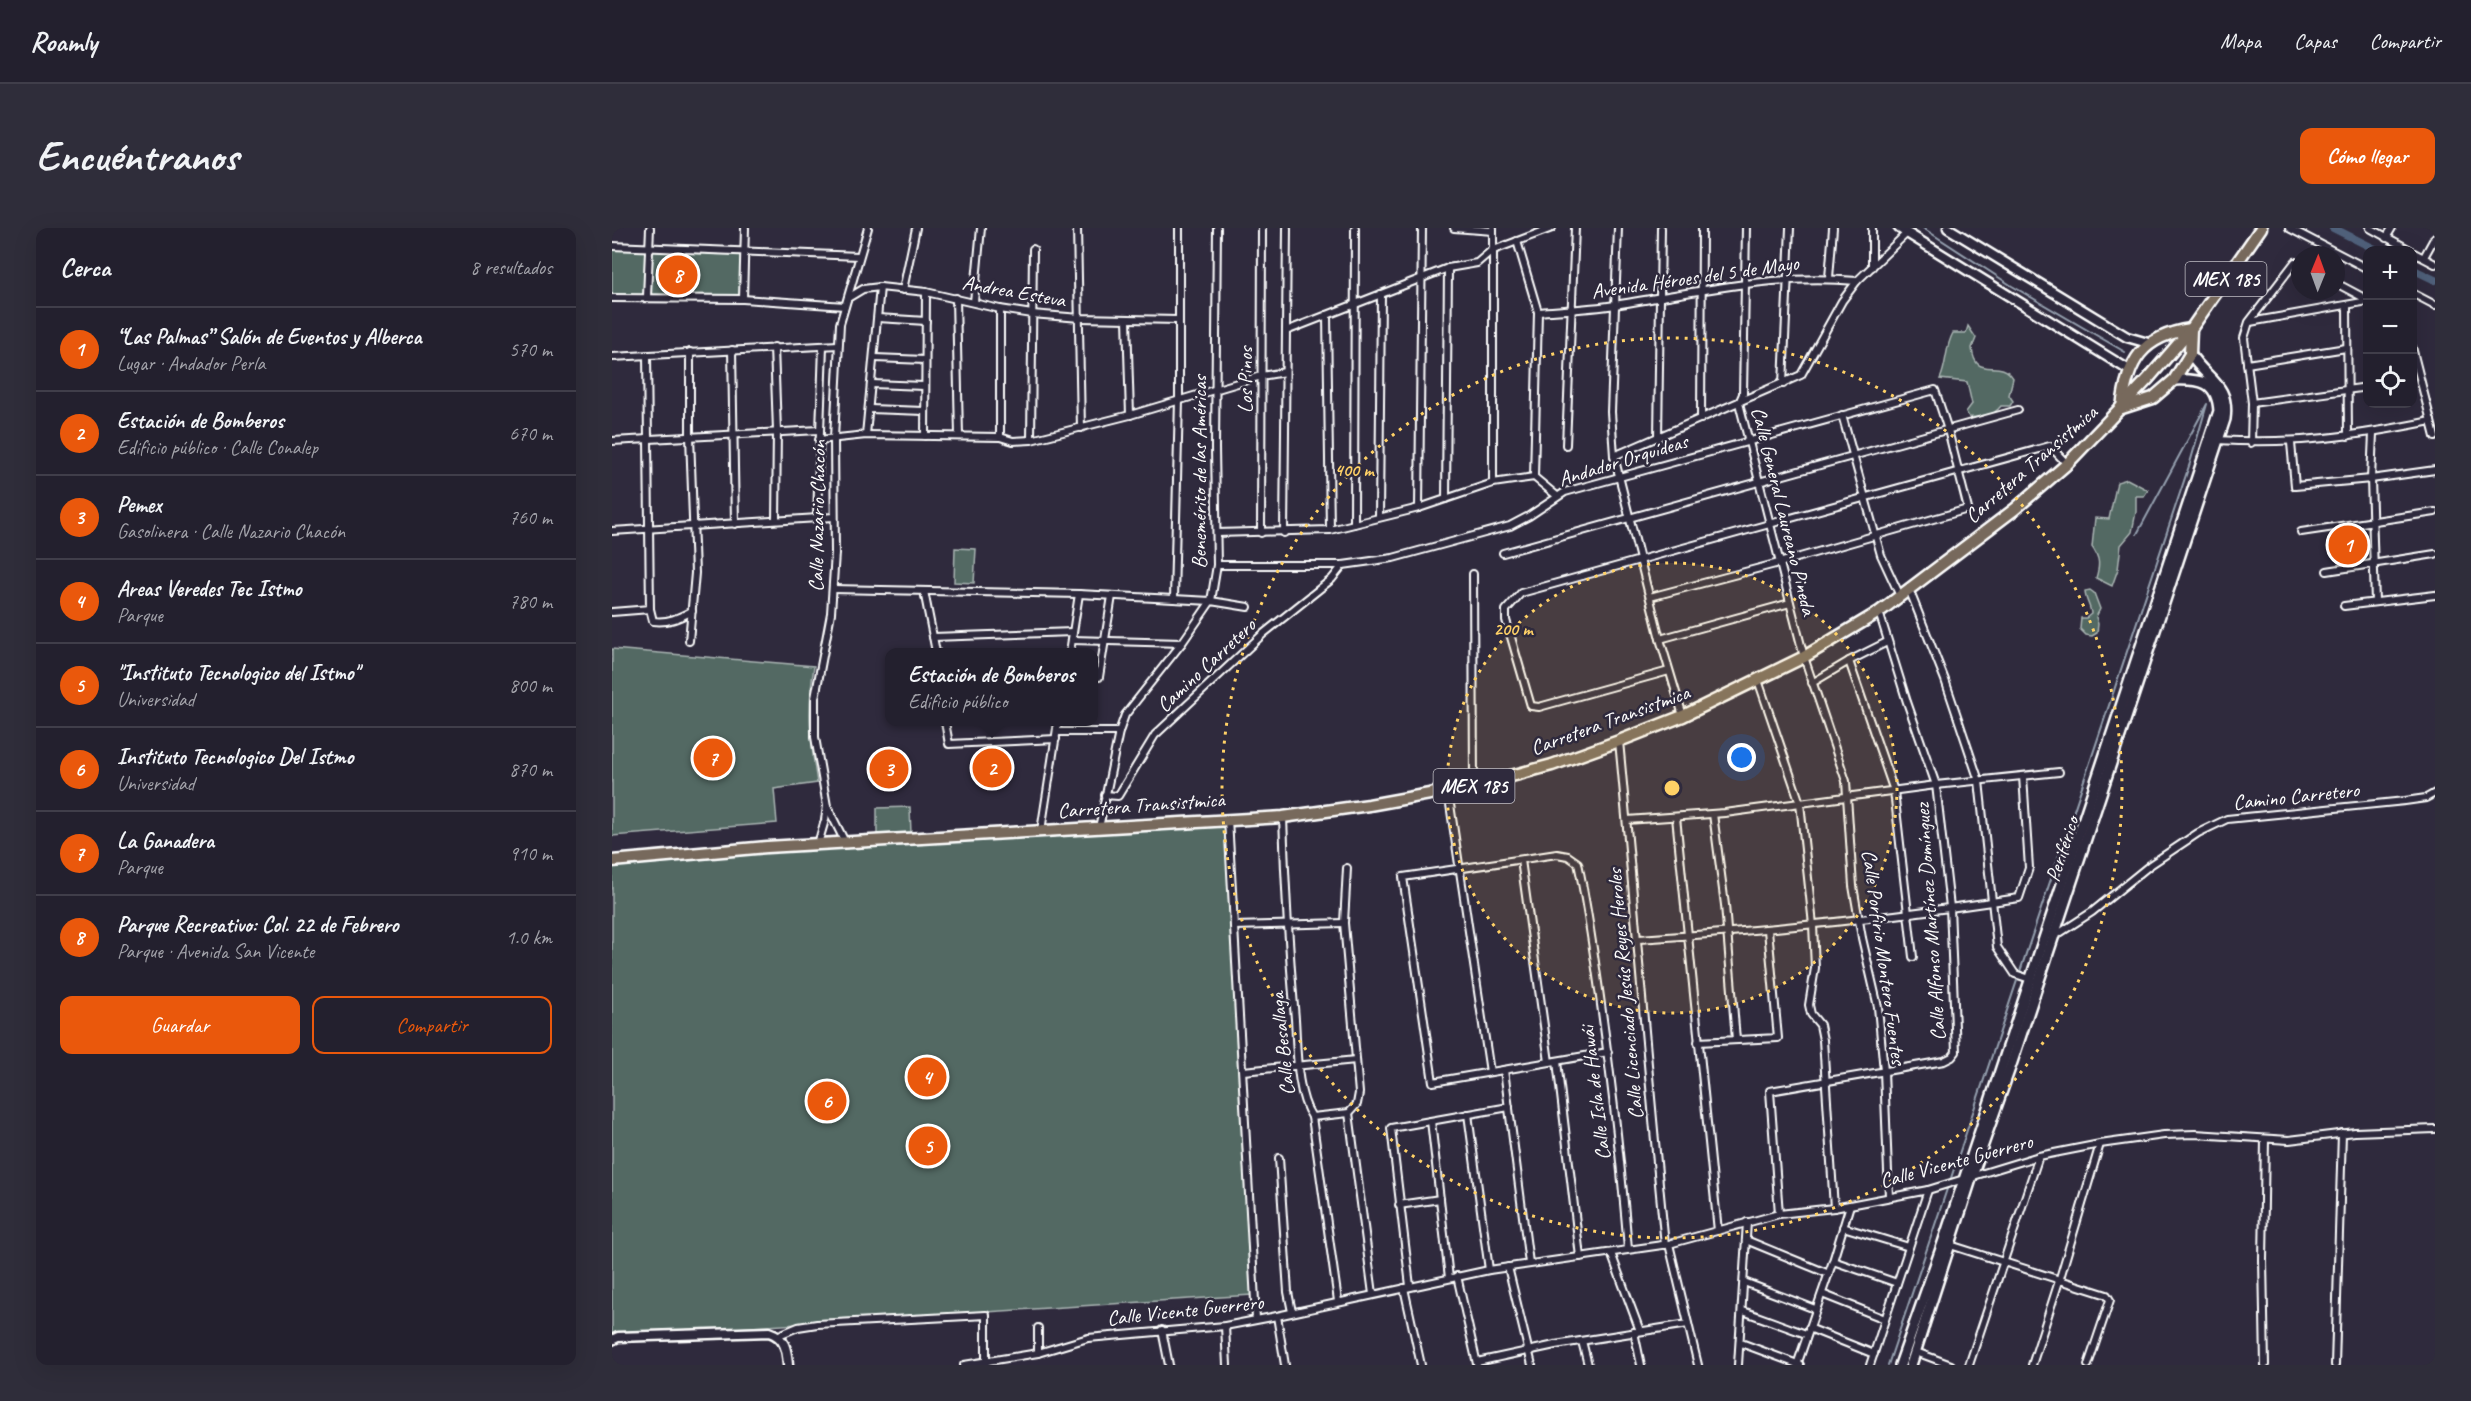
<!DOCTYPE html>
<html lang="es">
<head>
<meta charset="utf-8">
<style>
	:root { --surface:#23202e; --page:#2f2d3a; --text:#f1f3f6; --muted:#a3a3aa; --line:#403e4a; --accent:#ea580c }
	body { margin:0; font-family:Caveat,sans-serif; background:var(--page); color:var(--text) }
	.controls { position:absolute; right:18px; top:18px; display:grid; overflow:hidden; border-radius:12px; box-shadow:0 6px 24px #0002 }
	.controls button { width:54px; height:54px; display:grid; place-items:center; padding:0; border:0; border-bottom:2px solid var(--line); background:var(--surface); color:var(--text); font:30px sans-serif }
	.compass { position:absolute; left:1679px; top:18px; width:54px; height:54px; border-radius:50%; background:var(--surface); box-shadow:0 6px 24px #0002; rotate:1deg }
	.you { position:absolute; left:1130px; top:530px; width:21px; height:21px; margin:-15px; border:4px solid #fff; border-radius:50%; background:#1a73e8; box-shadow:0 0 0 9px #1a73e833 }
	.badge { display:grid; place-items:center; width:39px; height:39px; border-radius:50%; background:var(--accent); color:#fff; font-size:20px; font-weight:700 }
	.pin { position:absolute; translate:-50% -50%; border:3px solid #fff; box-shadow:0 2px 6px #0006 }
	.popup { position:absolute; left:273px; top:420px; width:213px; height:78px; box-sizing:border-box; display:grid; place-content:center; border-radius:12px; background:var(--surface); filter:drop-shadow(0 2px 4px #0005); font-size:20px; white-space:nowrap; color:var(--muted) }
	.popup b { font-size:22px; color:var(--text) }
	.popup::after { content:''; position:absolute; left:50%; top:100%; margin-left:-12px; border:12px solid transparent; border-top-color:var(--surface) }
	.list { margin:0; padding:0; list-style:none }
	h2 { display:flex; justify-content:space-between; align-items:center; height:78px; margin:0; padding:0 24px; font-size:26px }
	h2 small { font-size:20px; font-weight:400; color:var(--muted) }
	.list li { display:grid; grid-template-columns:39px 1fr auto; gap:18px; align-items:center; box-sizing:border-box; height:84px; padding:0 24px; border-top:2px solid var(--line) }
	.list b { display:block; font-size:22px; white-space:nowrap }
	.list p { margin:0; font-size:20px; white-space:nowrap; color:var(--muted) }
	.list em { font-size:20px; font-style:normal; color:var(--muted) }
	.actions { display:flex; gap:12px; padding:18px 24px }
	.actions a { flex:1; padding:14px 0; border:2px solid var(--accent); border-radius:12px; text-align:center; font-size:21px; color:var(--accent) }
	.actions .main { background:var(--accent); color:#fff }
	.icon { flex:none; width:33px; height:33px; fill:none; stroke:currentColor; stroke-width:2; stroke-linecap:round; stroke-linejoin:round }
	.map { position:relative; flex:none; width:1823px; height:1137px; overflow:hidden; border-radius:12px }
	header { display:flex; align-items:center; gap:36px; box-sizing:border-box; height:84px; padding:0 30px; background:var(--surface); border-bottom:2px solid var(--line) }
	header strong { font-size:28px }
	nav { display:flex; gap:33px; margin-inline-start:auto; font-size:21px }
	.intro { display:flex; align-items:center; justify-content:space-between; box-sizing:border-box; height:144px; padding:0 36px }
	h1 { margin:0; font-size:42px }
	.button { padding:15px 27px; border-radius:12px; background:var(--accent); color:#fff; font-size:21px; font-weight:700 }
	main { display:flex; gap:36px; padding:0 36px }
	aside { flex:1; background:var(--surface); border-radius:12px; box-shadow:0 6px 24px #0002 }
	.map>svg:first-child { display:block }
</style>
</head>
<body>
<header>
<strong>Roamly</strong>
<nav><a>Mapa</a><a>Capas</a><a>Compartir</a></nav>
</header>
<div class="intro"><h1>Encuéntranos</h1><a class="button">Cómo llegar</a></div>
<main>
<aside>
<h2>Cerca<small>8 resultados</small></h2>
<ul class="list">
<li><span class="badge">1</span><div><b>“Las Palmas” Salón de Eventos y Alberca</b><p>Lugar · Andador Perla</p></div><em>570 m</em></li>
<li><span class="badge">2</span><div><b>Estación de Bomberos</b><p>Edificio público · Calle Conalep</p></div><em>670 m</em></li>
<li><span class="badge">3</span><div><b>Pemex</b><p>Gasolinera · Calle Nazario Chacón</p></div><em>760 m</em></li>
<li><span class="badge">4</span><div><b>Areas Veredes Tec Istmo</b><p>Parque</p></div><em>780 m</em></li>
<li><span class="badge">5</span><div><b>&quot;Instituto Tecnologico del Istmo&quot;</b><p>Universidad</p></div><em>800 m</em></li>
<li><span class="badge">6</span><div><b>Instituto Tecnologico Del Istmo</b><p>Universidad</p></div><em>870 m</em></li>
<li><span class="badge">7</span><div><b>La Ganadera</b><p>Parque</p></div><em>910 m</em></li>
<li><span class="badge">8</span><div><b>Parque Recreativo: Col. 22 de Febrero</b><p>Parque · Avenida San Vicente</p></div><em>1.0 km</em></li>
</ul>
<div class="actions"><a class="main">Guardar</a><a>Compartir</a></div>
</aside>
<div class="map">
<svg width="1823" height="1137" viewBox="0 0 1823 1137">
	<rect width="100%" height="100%" fill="#2f2a3d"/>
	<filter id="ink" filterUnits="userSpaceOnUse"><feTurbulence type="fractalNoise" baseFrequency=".0167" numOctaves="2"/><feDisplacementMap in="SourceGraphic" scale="12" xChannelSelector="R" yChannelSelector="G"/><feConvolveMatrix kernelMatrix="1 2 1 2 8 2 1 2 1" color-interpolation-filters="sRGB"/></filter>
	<g filter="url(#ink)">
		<g fill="#536964" stroke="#a9b4b2" stroke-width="1.5">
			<path d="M0,18L132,24L131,71L0,70Z"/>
			<path d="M1356,98L1364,110L1360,120C1363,154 1388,128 1401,150L1397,167L1401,173L1398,178H1389C1380,189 1370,190 1357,189L1354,184L1360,176L1355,154L1328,151C1335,136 1333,119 1341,105H1354Z"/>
			<path d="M1515,251L1536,262L1532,268H1524V284L1520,304L1509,317L1506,341L1500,358L1484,350C1488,337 1488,330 1480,319L1483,290L1497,291L1505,254Z"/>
			<path d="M343,320L364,321L362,355L342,354Z"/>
			<path d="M1478,362L1482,365L1488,381L1484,389L1486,396L1485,405L1480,408L1474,407L1468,401L1469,390H1474L1479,386C1479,378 1473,372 1473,363Z"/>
			<path d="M0,421L202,438C195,482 198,511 205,555L162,561L165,595L0,608Z"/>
			<path d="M298,579L299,606L265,607V580Z"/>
			<path d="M616,590L640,1067L0,1108V632Z"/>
		</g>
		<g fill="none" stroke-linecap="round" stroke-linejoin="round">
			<g stroke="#95a0af" stroke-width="2">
				<path d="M1311,0L1400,58L1513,124"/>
				<path d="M1338,953L1578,235L1595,176L1525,306"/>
				<path d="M1276,1137L1336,958"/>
			</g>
			<g stroke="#4f617a" stroke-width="8">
				<path d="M1721,0L1765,22"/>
				<path d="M1800,41L1823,52"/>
			</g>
			<defs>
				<g id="minor">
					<path d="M465,0L469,200"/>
					<path d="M842,0L881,3"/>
					<path d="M881,0V255"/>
					<path d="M1006,0L999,184L1002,228L1048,411L1071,488"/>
					<path d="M1134,0L1131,166L1127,175L1192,429L1234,553L1241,658L1250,710L1266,779L1272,843L1277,969"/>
					<path d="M1260,0V39"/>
					<path d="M1677,0L1756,41"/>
					<path d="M1758,0L1798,22"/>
					<path d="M1774,10L1780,0"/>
					<path d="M905,13L926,84L922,249"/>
					<path d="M0,18L247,28"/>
					<path d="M1800,24L1823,36"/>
					<path d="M1812,29L1823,9"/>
					<path d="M1217,50L1221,0"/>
					<path d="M1724,55L1756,72"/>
					<path d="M291,62L304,0"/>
					<path d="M1800,65L1823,77"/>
					<path d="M35,69L38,0"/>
					<path d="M0,70L131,71L233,78"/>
					<path d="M236,70L251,61L268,59L314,64L388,81L420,86L468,90L566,92"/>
					<path d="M344,70L347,208"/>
					<path d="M131,71L133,0"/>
					<path d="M362,74L369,0"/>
					<path d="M1735,78L1736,208"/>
					<path d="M926,84C951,82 978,81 1003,77C1084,64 1163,45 1245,53"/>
					<path d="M715,87L718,302"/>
					<path d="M266,90L314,93"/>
					<path d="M515,91L518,187"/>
					<path d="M1638,94L1756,73"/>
					<path d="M674,103L836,40L865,35L879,23L940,0"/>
					<path d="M162,119L165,203L164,292"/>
					<path d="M1800,119L1823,209"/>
					<path d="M120,122L123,296"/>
					<path d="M0,129L226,117"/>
					<path d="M263,130L313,132"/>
					<path d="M1635,136L1734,120"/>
					<path d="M260,156L312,158"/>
					<path d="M1171,156L1178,0"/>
					<path d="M1640,175L1756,159"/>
					<path d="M258,181L312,183"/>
					<path d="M1230,187L1269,327L1288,368"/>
					<path d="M1089,191L1090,0"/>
					<path d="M1761,205L1759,251L1763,374"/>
					<path d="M254,207L268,59"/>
					<path d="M313,208L314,64"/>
					<path d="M388,209V81"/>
					<path d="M1046,210L1049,0"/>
					<path d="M207,212L254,207L388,209L401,213L419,212L518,187L649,148L673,144"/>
					<path d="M419,212L421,21"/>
					<path d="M1605,212C1681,217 1745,208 1819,193"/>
					<path d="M0,213L207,202"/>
					<path d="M1639,215L1640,175L1632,110L1637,94L1683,34L1688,37"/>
					<path d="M1679,215L1683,258L1759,251L1823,242"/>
					<path d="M954,217L963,0"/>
					<path d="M1002,228L1189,147L1230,73L1245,53L1295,5"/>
					<path d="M834,271L836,40"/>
					<path d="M807,280L810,0"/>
					<path d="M205,289L211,118"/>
					<path d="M767,289L769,66"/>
					<path d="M742,296L743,0"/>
					<path d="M0,303L222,289"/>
					<path d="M1689,304L1823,284"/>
					<path d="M605,305L718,302L807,280L881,255L922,249L945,268"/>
					<path d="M649,305L650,0"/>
					<path d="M672,305L675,0"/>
					<path d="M891,325L1406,182"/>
					<path d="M605,337H731L781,330L898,298L917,288L953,264L1323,162L1336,202L1356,281L1167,335L1038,369"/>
					<path d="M1715,343L1823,326"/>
					<path d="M861,346L862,558"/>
					<path d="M221,361L467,366L599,373L636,379"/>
					<path d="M1297,361L1333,452L1367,553L1385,719L1403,746L1421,752"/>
					<path d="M312,363L324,424"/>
					<path d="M562,371L567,172V0"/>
					<path d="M1732,378L1823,367"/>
					<path d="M38,381L41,393C56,395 67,390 80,383"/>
					<path d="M0,384L38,381L35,127"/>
					<path d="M321,409L461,404"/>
					<path d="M1048,411L1178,375"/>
					<path d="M460,412L570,415"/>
					<path d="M77,413L83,345L78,208V124"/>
					<path d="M458,424L467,366"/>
					<path d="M1237,433L1282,563L1301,729"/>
					<path d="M1057,443L927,479L919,478L894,392V382L909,365L1438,218L1455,236"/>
					<path d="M482,449H487L500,368"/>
					<path d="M1146,452L1188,575L1201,697L1203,740L1197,777L1199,786L1208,797L1211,812L1222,980"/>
					<path d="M1200,455L1237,433L1275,414"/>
					<path d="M333,494L337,516L444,511"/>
					<path d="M445,504H507"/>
					<path d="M1007,513C1023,681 1036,849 1053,1017"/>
					<path d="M836,563L878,844"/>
					<path d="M493,567L506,568L543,507L651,406L720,351L731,337"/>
					<path d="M216,580L233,614"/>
					<path d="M1101,586L1113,677L1124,812"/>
					<path d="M671,589C673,656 677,723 683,791C685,820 684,866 700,889L726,1073"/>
					<path d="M1064,589L1106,1003"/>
					<path d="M616,591L644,1091"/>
					<path d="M1015,592L1113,585L1324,557L1447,544"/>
					<path d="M487,600L507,504L513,487L570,415L599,373L605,337L603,220L605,0"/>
					<path d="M429,603L446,494"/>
					<path d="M206,616L213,592L215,578L203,509V470L219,385L223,325L222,210L228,96L256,0"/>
					<path d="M909,632L937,834"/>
					<path d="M622,698L732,695"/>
					<path d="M1443,708L1480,684L1538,637L1586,605L1615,591L1793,573L1814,570L1823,565"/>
					<path d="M1027,711C1154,703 1281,689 1407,670L1417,640L1411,548"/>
					<path d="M1086,814L1166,810L1156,702"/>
					<path d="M996,824L821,854L791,649L945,626L956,628L966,635C975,677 981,719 987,762C999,848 1009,934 1016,1021"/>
					<path d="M945,833L968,1029"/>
					<path d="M892,842L917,1035"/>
					<path d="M631,843L744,832"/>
					<path d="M737,885L761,1066"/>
					<path d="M856,886L877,1042"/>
					<path d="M700,889L737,885L745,876L747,865L732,695L735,640"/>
					<path d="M819,893L837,1050"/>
					<path d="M667,930L676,1064L680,1084"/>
					<path d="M787,977L828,971"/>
					<path d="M1167,986L1158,863L1332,833L1340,829L1344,824L1338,679L1324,557L1295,474L1267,384"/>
					<path d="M1231,999L1297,1019"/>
					<path d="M1134,1012L1217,1046"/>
					<path d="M1057,1016L1086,1137"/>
					<path d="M1335,1016L1495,1067L1498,1072L1476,1137"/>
					<path d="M999,1025L1028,1103"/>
					<path d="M1221,1033L1285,1055"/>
					<path d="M896,1039L920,1137"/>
					<path d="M845,1048L865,1136"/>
					<path d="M1132,1054L1203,1081"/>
					<path d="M798,1058L779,900L897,879"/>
					<path d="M792,1060L809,1137"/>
					<path d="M1210,1066L1273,1091"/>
					<path d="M1131,1083L1194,1106"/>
					<path d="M665,1088L673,1137"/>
					<path d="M613,1098L615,1137"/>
					<path d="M426,1100V1125"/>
					<path d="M1197,1100L1262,1126"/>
					<path d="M550,1102L557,1137"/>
					<path d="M1022,1104L1029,1137"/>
					<path d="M167,1107L186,1099L205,1096L374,1087V1136"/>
					<path d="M970,1113L976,1137"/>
					<path d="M1129,1115L1188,1137"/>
					<path d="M1304,1124L1339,1137"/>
					<path d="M865,1134L943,1117L1076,1096"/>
					<path d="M352,1137L426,1125L476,1110L613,1098L665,1088L877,1042L1057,1016L1167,986L1222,980L1316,962L1427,928L1488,916L1552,907L1583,906L1677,912L1743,904L1823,901"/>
					<path d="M1126,1137L1135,994"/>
					<path d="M1185,1137L1221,1033L1238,977"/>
					<path d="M1258,1137L1316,962"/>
					<path d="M1357,1137L1427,928"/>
					<path d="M1420,1137L1448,1050L1488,916"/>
					<path d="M1653,1137L1651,1032L1653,911"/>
					<path d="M1723,1137L1730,905"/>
				</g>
				<g id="tertiary">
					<path d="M1287,0L1517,142"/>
					<path d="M1336,0L1515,109L1536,115"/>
					<path d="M0,1112L6,1109L157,1104C173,1109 175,1122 176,1137"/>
				</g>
				<g id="secondary">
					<path d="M1288,1137L1331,1015L1607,183C1605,153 1589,151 1562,152"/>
					<path d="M1299,1137L1360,948L1399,837L1613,191C1618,155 1594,152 1578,126"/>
				</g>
				<g id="primary">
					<path d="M1579,101L1578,126L1562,152L1541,170L1510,180C1515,133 1530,108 1579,101Z"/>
					<path d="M0,633L155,619L671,589L757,577L862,558L940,537L1007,513L1071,488L1192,429L1267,384L1403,281L1455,236L1536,151L1579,101L1649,0"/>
				</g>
			</defs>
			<use href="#minor" stroke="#fff" stroke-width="10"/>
			<use href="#tertiary" stroke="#fff" stroke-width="13"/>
			<use href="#secondary" stroke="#fff" stroke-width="14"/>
			<use href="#primary" stroke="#fff" stroke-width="15"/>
			<use href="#minor" stroke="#2f2a3d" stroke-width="6"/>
			<use href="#tertiary" stroke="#2f2a3d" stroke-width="8"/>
			<use href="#secondary" stroke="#2f2a3d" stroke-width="9"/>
			<use href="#primary" stroke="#77695c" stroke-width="10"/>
		</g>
	</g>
	<circle cx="1060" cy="560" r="225" fill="#ffd166" fill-opacity=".12"/>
	<g fill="none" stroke="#ffd166" stroke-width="3" stroke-dasharray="3 6">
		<circle cx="1060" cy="560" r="225"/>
		<circle cx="1060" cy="560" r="450"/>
	</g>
	<g text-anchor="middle" stroke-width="5" stroke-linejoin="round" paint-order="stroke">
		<g fill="#2f2a3d" stroke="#c1bfc5" stroke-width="1.5">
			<rect x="1573.5" y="34" width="81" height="34" rx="4.5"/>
			<rect x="821.5" y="541" width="81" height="34" rx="4.5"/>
		</g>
		<g font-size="20" font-weight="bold" fill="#fff">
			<text x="1614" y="58">MEX 185</text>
			<text x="862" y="565">MEX 185</text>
		</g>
		<g font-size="21" fill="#fff" stroke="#2f2a3d">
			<text transform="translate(1083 49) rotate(-8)" y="7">Avenida Héroes del 5 de Mayo</text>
			<text transform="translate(402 63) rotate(10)" y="7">Andrea Esteva</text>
			<text transform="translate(633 152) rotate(-90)" y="7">Los Pinos</text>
			<text transform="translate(1011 232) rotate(-17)" y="7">Andador Orquídeas</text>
			<text transform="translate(1419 236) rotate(-41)" y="7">Carretera Transistmica</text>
			<text transform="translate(587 244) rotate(-90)" y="7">Benemérito de las Américas</text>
			<text transform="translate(1172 283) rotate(76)" y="7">Calle General Laureano Pineda</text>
			<text transform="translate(205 288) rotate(-89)" y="7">Calle Nazario Chacón</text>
			<text transform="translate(594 437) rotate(-43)" y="7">Camino Carretero</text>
			<text transform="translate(998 492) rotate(-20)" y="7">Carretera Transistmica</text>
			<text transform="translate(1684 568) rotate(-6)" y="7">Camino Carretero</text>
			<text transform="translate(529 577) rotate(-4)" y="7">Carretera Transistmica</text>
			<text transform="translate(1450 621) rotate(-72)" y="7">Periférico</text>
			<text transform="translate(1318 694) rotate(-94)" y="7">Calle Alfonso Martínez Domínguez</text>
			<text transform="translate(1272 729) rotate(82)" y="7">Calle Porfirio Montero Fuentes</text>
			<text transform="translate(1013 766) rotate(-95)" y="7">Calle Licenciado Jesús Reyes Heroles</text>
			<text transform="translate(670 816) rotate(-96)" y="7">Calle Besallaga</text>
			<text transform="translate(983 865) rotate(-97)" y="7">Calle Isla de Hawái</text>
			<text transform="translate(1344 933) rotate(-15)" y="7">Calle Vicente Guerrero</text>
			<text transform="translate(573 1082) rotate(-6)" y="7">Calle Vicente Guerrero</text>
		</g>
	</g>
	<circle cx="1060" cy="560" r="9" fill="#ffd166" stroke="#2f2a3d" stroke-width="3"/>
	<g font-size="18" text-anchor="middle" font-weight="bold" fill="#ffd166" stroke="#2f2a3d" stroke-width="5" stroke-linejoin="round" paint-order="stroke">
		<text x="742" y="248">400 m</text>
		<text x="901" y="407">200 m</text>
	</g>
</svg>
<div class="controls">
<button>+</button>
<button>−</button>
<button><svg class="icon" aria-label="locate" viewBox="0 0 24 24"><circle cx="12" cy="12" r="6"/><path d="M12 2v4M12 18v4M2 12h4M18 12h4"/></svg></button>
</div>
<svg class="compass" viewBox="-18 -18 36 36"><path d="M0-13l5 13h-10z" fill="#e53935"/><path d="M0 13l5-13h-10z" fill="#a3a3aa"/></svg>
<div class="you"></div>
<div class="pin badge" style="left:1736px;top:317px">1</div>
<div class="pin badge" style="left:380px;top:540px">2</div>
<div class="popup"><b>Estación de Bomberos</b>Edificio público</div>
<div class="pin badge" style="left:277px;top:541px">3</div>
<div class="pin badge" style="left:315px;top:849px">4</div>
<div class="pin badge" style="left:316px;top:918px">5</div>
<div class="pin badge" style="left:215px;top:873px">6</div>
<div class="pin badge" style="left:101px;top:530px">7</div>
<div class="pin badge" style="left:66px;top:47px">8</div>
</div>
</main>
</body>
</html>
